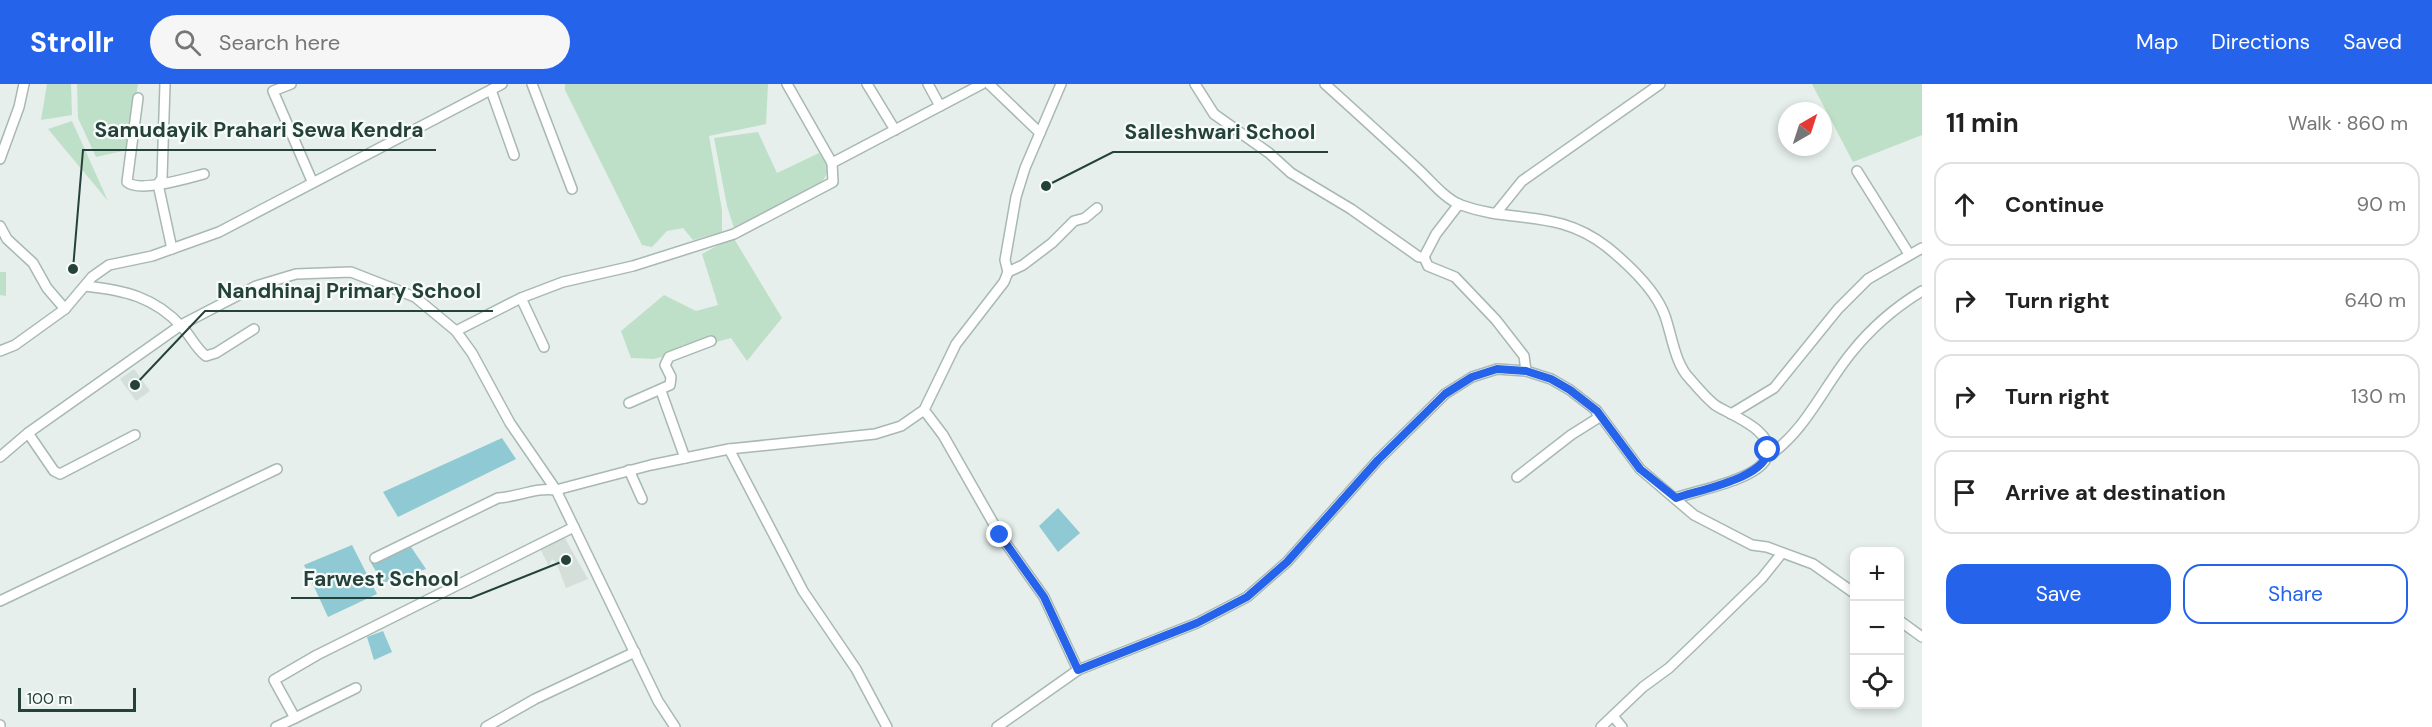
<!DOCTYPE html>
<html lang="en">
<head>
<meta charset="utf-8">
<style>
	:root { --surface:#fff; --page:#f6f6f6; --text:#222; --muted:#767676; --line:#e0e0e0; --accent:#2563eb }
	body { margin:0; font-family:"DM Sans",sans-serif; background:var(--page); color:var(--text) }
	.controls { position:absolute; right:18px; bottom:18px; display:grid; overflow:hidden; border-radius:12px; box-shadow:0 3px 9px #0003 }
	.controls button { width:54px; height:54px; display:grid; place-items:center; padding:0; border:0; border-bottom:2px solid var(--line); background:var(--surface); color:var(--text); font:30px sans-serif }
	.compass { position:absolute; left:1778px; top:18px; width:54px; height:54px; border-radius:50%; background:var(--surface); box-shadow:0 3px 9px #0003; rotate:39deg }
	.scale { position:absolute; left:18px; bottom:15px; width:118px; box-sizing:border-box; padding-left:6px; border:3px solid #24423a; border-top:0; font-size:16px; line-height:21px; white-space:nowrap; color:#24423a; -webkit-text-stroke:4px #f7fbf9; paint-order:stroke }
	.stop { position:absolute; width:18px; height:18px; margin:-14px; border:4px solid #2563eb; border-radius:50%; background:#fff }
	.stop.end { background:#2563eb; border-color:#fff; box-shadow:0 2px 6px #0008 }
	.list { margin:0; padding:0; list-style:none }
	h2 { display:flex; justify-content:space-between; align-items:center; height:78px; margin:0; padding:0 24px; font-size:26px }
	h2 small { font-size:20px; font-weight:400; color:var(--muted) }
	.list li { display:grid; grid-template-columns:39px 1fr auto; gap:18px; align-items:center; box-sizing:border-box; height:84px; margin:0 12px 12px; padding:0 12px; border:2px solid var(--line); border-radius:18px }
	.list b { display:block; font-size:22px; white-space:nowrap }
	.list em { font-size:20px; font-style:normal; color:var(--muted) }
	.actions { display:flex; gap:12px; padding:18px 24px }
	.actions a { flex:1; padding:14px 0; border:2px solid var(--accent); border-radius:18px; text-align:center; font-size:21px; color:var(--accent) }
	.actions .main { background:var(--accent); color:#fff }
	.icon { flex:none; width:33px; height:33px; fill:none; stroke:currentColor; stroke-width:2; stroke-linecap:round; stroke-linejoin:round }
	.map { position:relative; flex:none; width:1922px; height:643px; overflow:hidden }
	header { display:flex; align-items:center; gap:36px; box-sizing:border-box; height:84px; padding:0 30px; background:var(--accent); color:#fff }
	header strong { font-size:28px }
	nav { display:flex; gap:33px; margin-inline-start:auto; font-size:21px }
	.search { width:420px; height:54px; background:var(--page); display:flex; align-items:center; gap:15px; box-sizing:border-box; padding:0 21px; border-radius:33px; color:var(--muted); font-size:22px }
	main { display:flex }
	aside { flex:1; background:var(--surface) }
	.map>svg:first-child { display:block }
</style>
</head>
<body>
<header>
<strong>Strollr</strong>
<div class="search"><svg class="icon" aria-label="search" viewBox="0 0 24 24"><circle cx="10" cy="10" r="6"/><path d="M15 15l6 6"/></svg>Search here</div>
<nav><a>Map</a><a>Directions</a><a>Saved</a></nav>
</header>
<main>
<div class="map">
<svg width="1922" height="643" viewBox="0 0 1922 643">
	<rect width="100%" height="100%" fill="#e6efeb"/>
	<g fill="#d4dfda">
		<path d="M134,285L150,307L136,317L120,295Z"/>
		<path d="M563,451L588,495L566,504L556,478L552,475L549,482L539,463Z"/>
	</g>
	<g fill="#bfe0c8">
		<path d="M47,0H71L72,31L41,36Z"/>
		<path d="M77,0H138L127,66L96,73L78,34Z"/>
		<path d="M565,0H768L766,40L709,52L722,126V148L693,156L683,144L667,147L652,163L642,161L565,6Z"/>
		<path d="M1812,0H1922V51L1853,78Z"/>
		<path d="M72,37L108,117L48,45Z"/>
		<path d="M758,48L777,89L819,69L830,85L822,98L734,144L727,122L714,54Z"/>
		<path d="M733,153L782,234L747,277L731,254L654,275L631,274L621,247L664,211L696,227L718,221L702,170Z"/>
		<path d="M0,188H6V212L0,211Z"/>
	</g>
	<g fill="#8ec9d4">
		<path d="M502,354L516,375L398,433L383,408Z"/>
		<path d="M1058,424L1080,449L1058,468L1039,442Z"/>
		<path d="M352,461L377,510L328,533L304,481Z"/>
		<path d="M411,463L426,485L383,499L371,479Z"/>
		<path d="M383,547L392,568L374,576L367,553Z"/>
	</g>
	<g fill="none" stroke-linecap="round" stroke-linejoin="round">
		<defs>
			<g id="minor">
				<path d="M165,0L162,94L158,100L172,165"/>
				<path d="M291,0L273,7L312,97"/>
				<path d="M532,0L572,105"/>
				<path d="M787,0L832,79"/>
				<path d="M867,0L895,46"/>
				<path d="M928,0L940,22"/>
				<path d="M989,0L1040,49"/>
				<path d="M1195,0L1214,30L1269,69L1291,89L1351,125L1419,173H1424L1436,150L1459,120"/>
				<path d="M1325,0C1356,28 1388,57 1419,86C1431,97 1445,115 1461,121C1513,140 1557,124 1607,163C1629,181 1656,206 1665,232C1672,252 1675,280 1690,295C1697,303 1706,314 1715,321C1730,331 1780,348 1766,375C1755,396 1698,406 1676,414"/>
				<path d="M491,6L514,71"/>
				<path d="M138,14L127,98C140,109 188,94 204,90"/>
				<path d="M0,75L19,23L24,0"/>
				<path d="M1857,87L1909,170"/>
				<path d="M1497,128L1522,97L1660,0"/>
				<path d="M0,142L7,155L33,179L47,204L65,225"/>
				<path d="M1424,173L1428,182L1455,193L1496,236L1524,272L1526,287"/>
				<path d="M1008,188L1023,181L1052,159L1074,137L1085,134L1097,124"/>
				<path d="M85,202C124,206 155,213 182,243C191,252 196,265 206,272L216,269L254,245"/>
				<path d="M521,214L544,263"/>
				<path d="M456,247L521,214L563,198L633,182L734,150L833,98L832,79L982,0"/>
				<path d="M0,267L15,261L65,225L92,193L109,181L152,172L219,148L502,0"/>
				<path d="M661,307L685,374"/>
				<path d="M629,319L670,301L671,293L665,281L669,273L711,257"/>
				<path d="M924,326L943,351L1000,451L1044,513L1078,586"/>
				<path d="M1731,330L1774,304L1838,225L1868,195L1922,164"/>
				<path d="M28,349L54,387L60,390L135,351"/>
				<path d="M729,365L803,507L856,585L887,643"/>
				<path d="M0,373L28,349L181,241L256,202L296,190L351,188L415,213L456,247L472,269L510,339L556,406L658,617L675,643"/>
				<path d="M1767,373C1806,347 1823,303 1852,268C1872,243 1894,224 1922,207"/>
				<path d="M629,386L642,415"/>
				<path d="M1517,393L1571,351L1598,334L1596,326"/>
				<path d="M375,474L498,414C518,413 536,403 556,406L651,381L729,365L875,350L901,342L924,326L956,260L1004,198L1008,188L1005,176L1016,113L1025,84L1061,0"/>
				<path d="M0,517L277,385"/>
				<path d="M1900,537L1922,553"/>
				<path d="M356,604L295,634L274,596L317,571L574,443"/>
				<path d="M1613,632L1622,643"/>
				<path d="M0,641V643"/>
				<path d="M276,643L295,634"/>
				<path d="M486,643L535,615L635,568"/>
				<path d="M997,643L1078,586L1197,539L1247,513L1287,478L1378,376L1445,310L1472,293L1497,285L1526,287L1551,295L1570,306L1597,327L1640,385L1694,431L1752,461L1767,463L1813,480L1854,509"/>
				<path d="M1601,643L1643,603L1669,584L1694,560L1762,494L1782,469"/>
			</g>
		</defs>
		<use href="#minor" stroke="#a8b8b2" stroke-width="12"/>
		<use href="#minor" stroke="#fff" stroke-width="9"/>
	</g>
	<g fill="none" stroke-linecap="round" stroke-linejoin="round">
		<path stroke="#2563eb" stroke-width="8" d="M1000,451L1044,513L1078,586L1197,539L1247,513L1287,478L1378,376L1445,310L1472,293L1497,285L1526,287L1551,295L1570,306L1597,327L1640,385L1676,414C1698,406 1767,394 1768,366"/>
	</g>
	<path fill="none" stroke="#24423a" stroke-width="2" d="M73 185L83 66H436M1046 102L1113 68H1328M135 301L205 227H493M566 476L471 514H291"/>
	<g fill="#24423a" stroke="#f7fbf9" stroke-width="2">
		<circle cx="73" cy="185" r="6"/>
		<circle cx="1046" cy="102" r="6"/>
		<circle cx="135" cy="301" r="6"/>
		<circle cx="566" cy="476" r="6"/>
	</g>
	<g font-size="21" text-anchor="middle" font-weight="bold" fill="#24423a" stroke="#f7fbf9" stroke-width="4.5" stroke-linejoin="round" paint-order="stroke">
		<text x="259" y="53">Samudayik Prahari Sewa Kendra</text>
		<text x="1220" y="55">Salleshwari School</text>
		<text x="349" y="214">Nandhinaj Primary School</text>
		<text x="381" y="502">Farwest School</text>
	</g>
</svg>
<div class="controls">
<button>+</button>
<button>−</button>
<button><svg class="icon" aria-label="locate" viewBox="0 0 24 24"><circle cx="12" cy="12" r="6"/><path d="M12 2v4M12 18v4M2 12h4M18 12h4"/></svg></button>
</div>
<svg class="compass" viewBox="-18 -18 36 36"><path d="M0-13l5 13h-10z" fill="#e53935"/><path d="M0 13l5-13h-10z" fill="#767676"/></svg>
<div class="scale">100 m</div>
<div class="stop" style="left:1768px;top:366px"></div>
<div class="stop end" style="left:1000px;top:451px"></div>
</div>
<aside>
<h2>11 min<small>Walk · 860 m</small></h2>
<ul class="list">
<li><svg class="icon" aria-label="ahead" viewBox="0 0 24 24"><path d="M12 20V5M6 11l6-6 6 6"/></svg><div><b>Continue</b></div><em>90 m</em></li>
<li><svg class="icon" aria-label="right" viewBox="0 0 24 24"><path d="M7 20v-9h11M14 6l5 5-5 5"/></svg><div><b>Turn right</b></div><em>640 m</em></li>
<li><svg class="icon" aria-label="right" viewBox="0 0 24 24"><path d="M7 20v-9h11M14 6l5 5-5 5"/></svg><div><b>Turn right</b></div><em>130 m</em></li>
<li><svg class="icon" aria-label="arrive" viewBox="0 0 24 24"><path d="M6 21V4h12l-3 4 3 4H6"/></svg><div><b>Arrive at destination</b></div></li>
</ul>
<div class="actions"><a class="main">Save</a><a>Share</a></div>
</aside>
</main>
</body>
</html>
